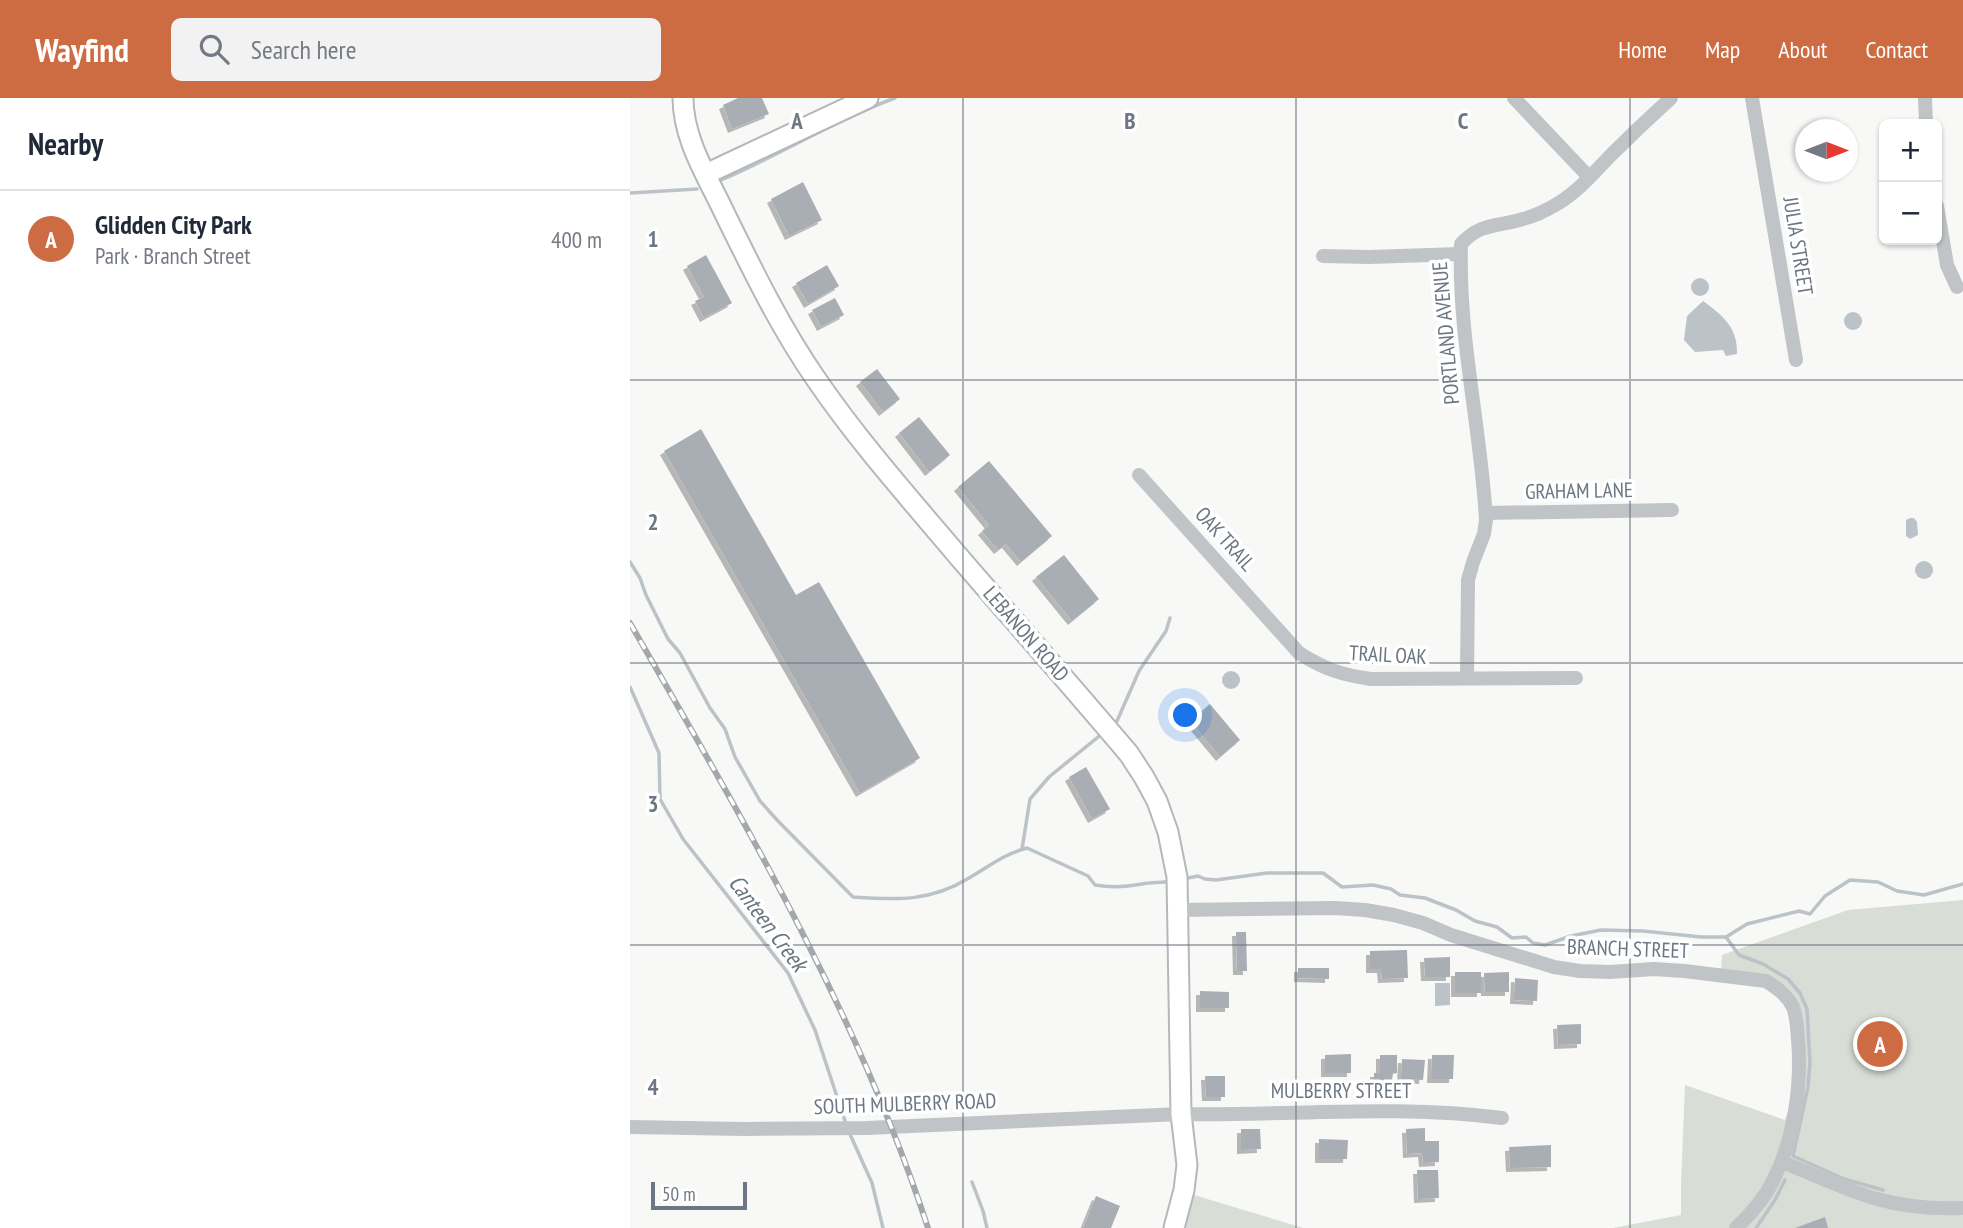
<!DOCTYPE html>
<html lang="en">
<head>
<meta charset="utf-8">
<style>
	:root { --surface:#fff; --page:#f2f2f3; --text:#1f2937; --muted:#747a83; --line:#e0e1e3; --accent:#cd6b42 }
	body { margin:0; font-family:"PT Sans Narrow",sans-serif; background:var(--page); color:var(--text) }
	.controls { position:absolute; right:21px; top:21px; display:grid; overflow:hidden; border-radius:10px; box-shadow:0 2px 5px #0004 }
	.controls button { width:63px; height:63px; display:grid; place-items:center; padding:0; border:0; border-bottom:2px solid var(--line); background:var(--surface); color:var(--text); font:35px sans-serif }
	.compass { position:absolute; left:1165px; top:21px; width:63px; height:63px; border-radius:50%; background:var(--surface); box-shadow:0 2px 5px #0004; rotate:90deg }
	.scale { position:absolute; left:21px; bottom:18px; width:96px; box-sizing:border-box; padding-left:7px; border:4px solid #6c7783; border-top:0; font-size:19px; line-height:24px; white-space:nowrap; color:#6c7783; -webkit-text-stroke:5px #fff; paint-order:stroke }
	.you { position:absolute; left:556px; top:618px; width:24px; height:24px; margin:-18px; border:5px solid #fff; border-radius:50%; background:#1a73e8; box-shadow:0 0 0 10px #1a73e833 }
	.badge { display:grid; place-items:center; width:46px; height:46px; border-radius:50%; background:var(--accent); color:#fff; font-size:23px; font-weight:700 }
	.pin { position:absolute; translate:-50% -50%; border:4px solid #fff; box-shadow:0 2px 7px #0006 }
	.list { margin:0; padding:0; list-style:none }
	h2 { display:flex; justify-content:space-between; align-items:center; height:91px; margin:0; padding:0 28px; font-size:30px }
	h2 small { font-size:23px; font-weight:400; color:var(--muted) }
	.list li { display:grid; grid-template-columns:46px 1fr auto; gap:21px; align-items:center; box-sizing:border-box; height:98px; padding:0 28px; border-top:2px solid var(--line) }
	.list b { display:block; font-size:26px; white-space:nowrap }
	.list p { margin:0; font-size:23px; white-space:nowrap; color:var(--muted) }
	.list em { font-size:23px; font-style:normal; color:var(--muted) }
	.icon { flex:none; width:38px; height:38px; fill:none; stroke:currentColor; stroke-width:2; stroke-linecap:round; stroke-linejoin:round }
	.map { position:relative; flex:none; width:1333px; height:1130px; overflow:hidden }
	header { display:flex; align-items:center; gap:42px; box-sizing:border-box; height:98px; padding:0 35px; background:var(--accent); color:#fff }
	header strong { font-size:33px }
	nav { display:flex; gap:38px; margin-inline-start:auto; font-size:24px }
	.search { width:490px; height:63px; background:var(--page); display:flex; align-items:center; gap:18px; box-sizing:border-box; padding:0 24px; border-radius:10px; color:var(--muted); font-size:26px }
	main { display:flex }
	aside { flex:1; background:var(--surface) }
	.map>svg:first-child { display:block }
</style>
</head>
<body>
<header>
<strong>Wayfind</strong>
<div class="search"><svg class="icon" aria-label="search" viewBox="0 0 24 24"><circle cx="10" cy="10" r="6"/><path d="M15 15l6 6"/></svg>Search here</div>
<nav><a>Home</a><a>Map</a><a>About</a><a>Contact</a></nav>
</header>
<main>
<aside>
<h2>Nearby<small></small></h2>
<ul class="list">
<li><span class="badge">A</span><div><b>Glidden City Park</b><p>Park · Branch Street</p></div><em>400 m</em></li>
</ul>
</aside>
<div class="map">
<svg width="1333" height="1130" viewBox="0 0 1333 1130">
	<defs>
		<filter id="shadow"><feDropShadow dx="-4" dy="4" stdDeviation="0" flood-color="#0004"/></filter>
	</defs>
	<rect width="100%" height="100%" fill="#f8f8f7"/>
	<g fill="#d8ddd6">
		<path d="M1333,802V1130H983L1051,1117V1087L1055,987L1155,1022L1169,978L1164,913L1147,890L1091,877L1092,857L1218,812Z"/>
		<path d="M554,1094L673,1130H543Z"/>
	</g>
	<g fill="#bbc3c8">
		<circle cx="1070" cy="189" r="9"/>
		<path d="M1073,203C1092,217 1108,229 1107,256L1096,258L1093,252L1065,254L1054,242L1057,218Z"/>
		<circle cx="1223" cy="223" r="9"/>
		<path d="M1280,420H1284L1287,424L1288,437L1280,441L1276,438V422Z"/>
		<circle cx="1294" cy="472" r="9"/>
		<circle cx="601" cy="582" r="9"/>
		<path d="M805,885H820V907L805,908Z"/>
	</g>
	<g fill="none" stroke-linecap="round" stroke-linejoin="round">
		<g stroke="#bbc3c8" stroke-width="3.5">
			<path d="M91,82C150,57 205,22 265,0"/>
			<path d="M0,95L67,91"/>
			<path d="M0,464L10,480L16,497L38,541L50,555L80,610L95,631L105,659L130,703L147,722L223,799C267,802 300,804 339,780C360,768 372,757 397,750L458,778L465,787C482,790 496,789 512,786C522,784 532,785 542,783"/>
			<path d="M0,589L29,655L30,701L53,741L158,875L185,932L216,1026"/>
			<path d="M482,628L487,623L509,573L536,533L540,520"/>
			<path d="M392,751L400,701L419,679L473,635"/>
			<path d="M553,781L568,778L575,781L586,782L637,775H693L712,789L743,787L761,791L770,797L795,800L826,812L845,823L867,829L882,840L896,839L903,845L915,847L941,838L971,832L1013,833L1071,839H1096L1117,826L1169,813L1180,816L1195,798L1220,782L1248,784L1267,793L1294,797L1333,786"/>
			<path d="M1096,839L1109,857L1133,866L1158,881L1170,895L1177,911L1180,964L1178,989L1163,1058L1214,1081L1253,1092"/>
			<path d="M219,1034L242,1085L253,1130"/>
			<path d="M342,1084L353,1113L357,1130"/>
			<path d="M1126,1130L1145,1102L1155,1082"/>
		</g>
	</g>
	<g fill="#a8aeb4" filter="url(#shadow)">
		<path d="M108,0H132L139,16L102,31L93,7Z"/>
		<path d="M173,84L192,122L159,138L141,101Z"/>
		<path d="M76,157L102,205L74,220L65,203L74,199L57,168Z"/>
		<path d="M197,167L209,188L178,206L166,185Z"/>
		<path d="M205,200L214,217L191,229L182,212Z"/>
		<path d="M247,271L270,301L253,314L230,284Z"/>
		<path d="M289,319L320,357L299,374L269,335Z"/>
		<path d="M71,331L166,497L189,484L290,660L230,695L34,353Z"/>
		<path d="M359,363L422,438L391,464L376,446L368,452L352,433L359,427L328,389Z"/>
		<path d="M434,457L469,501L442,523L406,479Z"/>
		<path d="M580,606L610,642L590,659L560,623Z"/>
		<path d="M456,669L480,711L462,721L439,679Z"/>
		<path d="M606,834H616L617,873H607Z"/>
		<path d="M777,852L778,880L752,881L751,871H740V853Z"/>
		<path d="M820,859V879H795L794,860Z"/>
		<path d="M668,870H699V881L668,880Z"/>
		<rect x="825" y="874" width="26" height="21"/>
		<path d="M879,874V894H855L854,875Z"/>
		<path d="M885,880L908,882L907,903L884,902Z"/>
		<path d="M570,893L599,894V910H570Z"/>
		<path d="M951,926V946L928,947L927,927Z"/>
		<path d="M721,956V975H695V957Z"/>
		<path d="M750,957H767V975L762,976L763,990H744V975H750Z"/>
		<path d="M802,957H824L823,981H801Z"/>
		<path d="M772,961L795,962L793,982L771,981Z"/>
		<path d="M575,978H595V999H576Z"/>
		<path d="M795,1030V1043H809V1064L793,1065L792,1055L777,1056L776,1031Z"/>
		<path d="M611,1031H630L631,1051L611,1052Z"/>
		<path d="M689,1041L718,1042L717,1061H689Z"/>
		<path d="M921,1047V1069L880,1070L879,1049Z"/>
		<path d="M787,1072H808L809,1100L788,1101Z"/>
		<path d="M466,1098L490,1108L481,1130H453Z"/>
		<path d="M1195,1119L1198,1130H1165Z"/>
	</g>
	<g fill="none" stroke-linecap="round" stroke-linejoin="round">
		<defs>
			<g id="secondary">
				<path d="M53,0C53,41 77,78 94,114C122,171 150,229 186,281C229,344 280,401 329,459C386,525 443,590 499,656L514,679L527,703L538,734L547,779L551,1016L557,1067L554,1092L544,1130"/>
				<path d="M76,76L238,0"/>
			</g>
		</defs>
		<use href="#secondary" stroke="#b4b8bc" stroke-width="23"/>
		<g stroke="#c1c4c7" stroke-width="14">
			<path d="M884,0L959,79"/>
			<path d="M1122,0L1166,262"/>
			<path d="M1295,0L1296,26"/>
			<path d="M1307,108L1317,167L1327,189"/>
			<path d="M693,158L739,159L830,156"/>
			<path d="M509,377L669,555C694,571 712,577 741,581L946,580"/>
			<path d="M856,415L1042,412"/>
			<path d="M837,580L838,482L843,464L854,436L856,422C851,330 828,239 831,146C851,124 868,129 893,121C905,118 917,112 927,106C947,94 963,76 979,59C999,39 1020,19 1041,0"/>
			<path d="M548,812L705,810L735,812L764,817L793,825L821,837L924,869L950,873L980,874L1024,871L1054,873L1136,883C1147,890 1157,897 1163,909C1167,919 1167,930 1168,941C1172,989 1164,1041 1143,1083C1134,1101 1121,1116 1106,1130"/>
			<path d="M0,1029L115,1031L237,1030L551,1016C658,1018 766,1006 872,1020"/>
			<path d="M1152,1064C1183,1076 1215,1092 1247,1101C1275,1109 1304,1111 1333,1110"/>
		</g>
		<use href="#secondary" stroke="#fff" stroke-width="19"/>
		<defs>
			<path id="rail" d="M0,525C112,720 228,915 298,1130"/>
		</defs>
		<use href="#rail" stroke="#a3a8ad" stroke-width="6"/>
		<use href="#rail" stroke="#fff" stroke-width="3.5" stroke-dasharray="10" stroke-linecap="butt"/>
	</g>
	<path fill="none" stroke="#6c7783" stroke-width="2" stroke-opacity="0.55" d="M333,0V1130M666,0V1130M1000,0V1130M0,282H1333M0,565H1333M0,847H1333"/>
	<g text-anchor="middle" stroke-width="7" stroke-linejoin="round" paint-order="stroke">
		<g font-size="21" fill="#6c7783" stroke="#fff">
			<text transform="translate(1168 148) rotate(81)" y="7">JULIA STREET</text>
			<text transform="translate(816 235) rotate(-95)" y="7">PORTLAND AVENUE</text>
			<text transform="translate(949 393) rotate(-1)" y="7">GRAHAM LANE</text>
			<text transform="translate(595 441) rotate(48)" y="7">OAK TRAIL</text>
			<text transform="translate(396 536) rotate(49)" y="7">LEBANON ROAD</text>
			<text transform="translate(758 557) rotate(3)" y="7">TRAIL OAK</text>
			<text transform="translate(998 851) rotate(2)" y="7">BRANCH STREET</text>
			<text x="711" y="1000">MULBERRY STREET</text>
			<text transform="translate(275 1006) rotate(-2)" y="7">SOUTH MULBERRY ROAD</text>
		</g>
		<g font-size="23" font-style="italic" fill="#67777f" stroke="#fff">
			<text transform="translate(138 825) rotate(53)" y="8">Canteen Creek</text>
		</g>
	</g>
	<g font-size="23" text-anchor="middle" font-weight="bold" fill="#6c7783" stroke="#fff" stroke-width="7" stroke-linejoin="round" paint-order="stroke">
		<text x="167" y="31">A</text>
		<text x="500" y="31">B</text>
		<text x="833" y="31">C</text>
		<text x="23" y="149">1</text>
		<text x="23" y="432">2</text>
		<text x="23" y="714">3</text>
		<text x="23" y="997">4</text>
	</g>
</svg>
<div class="controls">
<button>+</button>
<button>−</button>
</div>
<svg class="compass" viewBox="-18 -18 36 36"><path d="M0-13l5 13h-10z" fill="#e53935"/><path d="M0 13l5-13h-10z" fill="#747a83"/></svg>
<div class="scale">50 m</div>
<div class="you"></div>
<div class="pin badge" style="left:1250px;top:946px">A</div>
</div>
</main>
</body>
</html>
